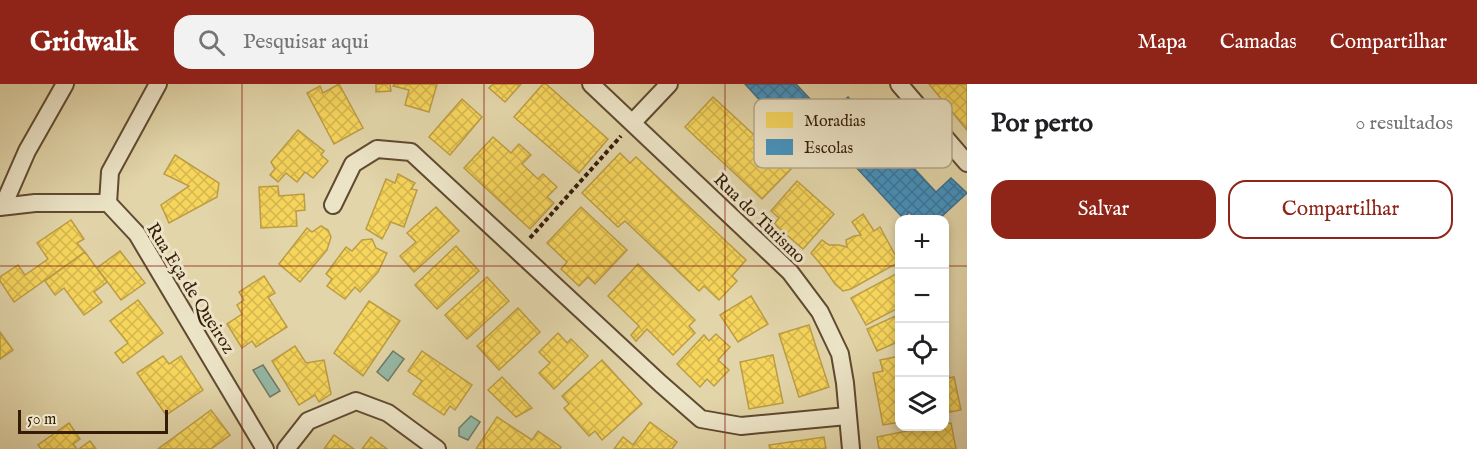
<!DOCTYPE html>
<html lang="pt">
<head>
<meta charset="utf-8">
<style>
	:root { --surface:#fff; --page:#f2f2f2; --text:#202124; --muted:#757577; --line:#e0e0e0; --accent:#8f2418 }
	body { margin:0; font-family:"IM FELL English",serif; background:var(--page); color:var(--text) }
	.controls { position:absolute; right:18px; bottom:18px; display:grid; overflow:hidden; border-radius:12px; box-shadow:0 3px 9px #0003 }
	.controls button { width:54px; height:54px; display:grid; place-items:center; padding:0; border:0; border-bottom:2px solid var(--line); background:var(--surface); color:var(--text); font:30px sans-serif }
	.scale { position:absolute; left:18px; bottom:15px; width:150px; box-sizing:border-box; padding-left:6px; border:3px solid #351b08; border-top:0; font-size:16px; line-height:21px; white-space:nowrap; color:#351b08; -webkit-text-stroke:4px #ece4c7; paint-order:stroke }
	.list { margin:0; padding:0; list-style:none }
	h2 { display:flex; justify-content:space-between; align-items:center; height:78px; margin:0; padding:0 24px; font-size:26px }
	h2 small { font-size:20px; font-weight:400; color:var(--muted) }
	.actions { display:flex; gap:12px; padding:18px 24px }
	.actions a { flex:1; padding:14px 0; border:2px solid var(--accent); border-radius:18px; text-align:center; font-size:21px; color:var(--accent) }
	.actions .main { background:var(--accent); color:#fff }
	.icon { flex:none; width:33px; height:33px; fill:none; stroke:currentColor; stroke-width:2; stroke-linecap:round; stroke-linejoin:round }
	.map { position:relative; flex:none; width:967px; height:365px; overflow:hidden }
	header { display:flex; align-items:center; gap:36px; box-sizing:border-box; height:84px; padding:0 30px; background:var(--accent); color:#fff }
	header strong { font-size:28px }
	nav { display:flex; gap:33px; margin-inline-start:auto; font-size:21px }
	.search { width:420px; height:54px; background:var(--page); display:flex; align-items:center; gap:15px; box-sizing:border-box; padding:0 21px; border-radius:18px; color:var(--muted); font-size:22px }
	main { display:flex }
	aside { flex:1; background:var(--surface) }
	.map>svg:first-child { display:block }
</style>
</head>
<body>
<header>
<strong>Gridwalk</strong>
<div class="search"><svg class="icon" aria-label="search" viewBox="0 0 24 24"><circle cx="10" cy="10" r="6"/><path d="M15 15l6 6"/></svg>Pesquisar aqui</div>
<nav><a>Mapa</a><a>Camadas</a><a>Compartilhar</a></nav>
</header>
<main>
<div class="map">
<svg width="967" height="365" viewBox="0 0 967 365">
	<defs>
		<pattern id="homes-cross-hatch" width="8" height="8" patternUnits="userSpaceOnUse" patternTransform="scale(1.5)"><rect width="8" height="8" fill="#f6d55c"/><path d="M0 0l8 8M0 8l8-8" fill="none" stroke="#d4b64e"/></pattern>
		<pattern id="schools-cross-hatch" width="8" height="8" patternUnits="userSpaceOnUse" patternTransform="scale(1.5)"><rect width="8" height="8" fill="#4393c3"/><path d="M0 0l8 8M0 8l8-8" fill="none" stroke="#39779c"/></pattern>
	</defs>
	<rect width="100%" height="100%" fill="#e2d5a9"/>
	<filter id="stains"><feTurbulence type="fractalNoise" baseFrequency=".00333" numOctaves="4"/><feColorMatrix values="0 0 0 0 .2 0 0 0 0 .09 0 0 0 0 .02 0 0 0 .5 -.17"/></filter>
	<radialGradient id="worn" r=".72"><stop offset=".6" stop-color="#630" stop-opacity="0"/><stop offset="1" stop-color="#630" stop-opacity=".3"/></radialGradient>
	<g fill="#95b9a6" stroke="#6f7a67" stroke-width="1.5">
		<path d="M393,267L404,275L388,297L377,288Z"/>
		<path d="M263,281L280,307L270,313L253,286Z"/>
		<path d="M471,332L480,338L468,356L459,352V344Z"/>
	</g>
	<g fill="url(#homes-cross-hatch)" stroke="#bc9d43" stroke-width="1.5">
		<path d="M339,0L363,44L334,60L307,9L320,2L323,9Z"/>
		<path d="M376,0H390L391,7L376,8Z"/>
		<path d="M394,0H437L429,28L405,21L409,6L393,2Z"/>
		<path d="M493,0H521L505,18L489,4Z"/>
		<path d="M543,0H546L608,55L579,89L514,33Z"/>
		<path d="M929,0H967V46Z"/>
		<path d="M713,13L791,85L762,115L685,43Z"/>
		<path d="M462,15L482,33L450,71L429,53Z"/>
		<path d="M298,46L324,67L321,71L328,77L313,94L305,88L297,98L286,89L278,98L270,91L275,85L271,78Z"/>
		<path d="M493,53L511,69L519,60L531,71L522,80L538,95L543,90L557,103L547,113L554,119L530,145L464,84Z"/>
		<path d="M620,69L630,79L636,73L746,176L732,192L737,197L719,216L704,202L699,207L625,137L618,143L582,109Z"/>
		<path d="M175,71L219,99L217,113L169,139L161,121L189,102L164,90Z"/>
		<path d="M398,90L415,99L411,105L417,106L404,143L391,138L382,155L366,145L386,95L395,99Z"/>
		<path d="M797,97L834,130L803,165L774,140L779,134L771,127Z"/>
		<path d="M278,102L279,112L304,110L305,126L296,127L297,142L261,144L259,103Z"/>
		<path d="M436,123L459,147L414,188L400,172L416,158L407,149Z"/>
		<path d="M581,123L627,166L595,200L588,193L579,202L561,185L567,178L547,159Z"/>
		<path d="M863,130L874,147L880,143L899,178L851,205L843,207L835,200L824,184L811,169L822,156L829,161H839L847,163L846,156L854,152L861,151L852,138Z"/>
		<path d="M71,136L84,155L77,159L85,168L14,218L0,197V193L18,181L25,191L48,175L37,159Z"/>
		<path d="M321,142L328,146L331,153L327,166L300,198L279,180L307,144L312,148Z"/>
		<path d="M372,155L376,164L387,169L378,188L360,208L355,203L345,215L327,202L332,195L326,190L346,163L352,167L362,156Z"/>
		<path d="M456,162L479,187L437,225L415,201Z"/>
		<path d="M120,167L145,199L121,216L97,184Z"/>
		<path d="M85,168L107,198L94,208L102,218L84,231L64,204L55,211L45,197Z"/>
		<path d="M638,180L695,236L689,242L695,249L673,271L647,245L636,257L631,251L639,242L608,212Z"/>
		<path d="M898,189L900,192V223L866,241L851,214Z"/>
		<path d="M264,192L275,209L268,213L287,243L256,263L252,257L242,264L227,240L242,230L237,221L244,216L239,208Z"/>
		<path d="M487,193L509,217L467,255L445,231Z"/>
		<path d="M751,212L768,240L738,258L720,231Z"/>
		<path d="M138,216L163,249L123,279L115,269L128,259L110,237Z"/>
		<path d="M369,217L400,237L363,292L334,269Z"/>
		<path d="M518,224L540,248L499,286L477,262Z"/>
		<path d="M900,230V257L877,267L867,245Z"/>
		<path d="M809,241L829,303L799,313L779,250Z"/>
		<path d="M0,248L13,266L0,275Z"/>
		<path d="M558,249L567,259L571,255L588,272L554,305L539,289L550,279L539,268Z"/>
		<path d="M716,250L730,263L718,276L729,286L714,302L707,295L700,303L677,280L704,251L709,257Z"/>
		<path d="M295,262L306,279L324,276L331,310L319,318L315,311L299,321L272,277Z"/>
		<path d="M422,267L472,301L455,326L450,322L444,331L413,310L422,297L408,287Z"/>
		<path d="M773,271L783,319L749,325L740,278Z"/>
		<path d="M163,272L169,280L181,272L203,306L166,331L137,289Z"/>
		<path d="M900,272V338L883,341L873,289L883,287L880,276Z"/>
		<path d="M944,274L949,294L954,293L961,326L944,329Z"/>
		<path d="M602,276L642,320L602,356L595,347L589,352L564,324L569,320L562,312Z"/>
		<path d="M502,293L532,324L516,333L488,306Z"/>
		<path d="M211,326L230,351L211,365H158Z"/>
		<path d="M497,333L532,356L538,347L561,363L560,365H476Z"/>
		<path d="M650,338L677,358L672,365H614L623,353L633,361Z"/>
		<path d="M69,339L80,355L73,360L77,365H41L38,361Z"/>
		<path d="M951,339L956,365H879L877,353L931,342H944V340Z"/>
		<path d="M334,351L354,365H324Z"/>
		<path d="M371,353L387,365H362Z"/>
		<path d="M824,353L826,365H770L769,361Z"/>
		<path d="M90,357L96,365H79Z"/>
	</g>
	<g fill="url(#schools-cross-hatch)" stroke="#3f6f8b" stroke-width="1.5">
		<path d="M745,0H796L811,16L783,42Z"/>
		<path d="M848,13L936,108L951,94L967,109L939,135H916L909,128L904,135L818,42Z"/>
	</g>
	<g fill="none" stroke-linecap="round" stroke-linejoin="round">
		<defs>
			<g id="minor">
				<path d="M158,0L110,88L108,119L137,150L265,365"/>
				<path d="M591,0L790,188L820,228L840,270L845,299L851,365"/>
				<path d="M899,0L967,79"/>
				<path d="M633,38L669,0"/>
				<path d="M333,121L353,80L377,65L411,68L661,300L701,335L741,342L847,332"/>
				<path d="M3,122L27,67L65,0"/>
				<path d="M0,123L35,119H108"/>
				<path d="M286,365L308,337L356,317L388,329L437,365"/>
			</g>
		</defs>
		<use href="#minor" stroke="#604a30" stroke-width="20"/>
		<path stroke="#351b08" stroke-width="4" stroke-dasharray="4.5 3" stroke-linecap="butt" d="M530,154L621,52"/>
		<use href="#minor" stroke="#ece4c7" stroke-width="16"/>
	</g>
	<path fill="none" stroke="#8f2418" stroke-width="1.5" stroke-opacity="0.55" d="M242,0V365M484,0V365M725,0V365M0,182H900M944,182H967"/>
	<g text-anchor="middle" stroke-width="6" stroke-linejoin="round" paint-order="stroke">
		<g font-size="18" fill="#351b08" stroke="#ece4c7">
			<text transform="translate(760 134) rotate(44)" y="6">Rua do Turismo</text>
			<text transform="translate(191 204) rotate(58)" y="6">Rua Eça de Queiroz</text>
		</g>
	</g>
	<rect x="754" y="15" width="198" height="69" rx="9" fill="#ece4c7" stroke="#b5a88e" stroke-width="1.5"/>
	<rect x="766" y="28" width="27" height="16" fill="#f6d55c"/>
	<rect x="766" y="55" width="27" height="16" fill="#4393c3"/>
	<g font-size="16" fill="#351b08">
		<text x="804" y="42">Moradias</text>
		<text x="804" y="69">Escolas</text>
	</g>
	<rect width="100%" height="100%" filter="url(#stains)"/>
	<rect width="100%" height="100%" fill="url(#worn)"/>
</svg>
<div class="controls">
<button>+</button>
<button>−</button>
<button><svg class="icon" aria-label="locate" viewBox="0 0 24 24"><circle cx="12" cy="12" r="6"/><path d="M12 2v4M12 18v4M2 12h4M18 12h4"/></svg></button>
<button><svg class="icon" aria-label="layers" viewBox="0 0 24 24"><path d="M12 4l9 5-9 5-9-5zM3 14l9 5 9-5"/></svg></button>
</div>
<div class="scale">50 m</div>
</div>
<aside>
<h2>Por perto<small>0 resultados</small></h2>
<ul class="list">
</ul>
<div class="actions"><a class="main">Salvar</a><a>Compartilhar</a></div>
</aside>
</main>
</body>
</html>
